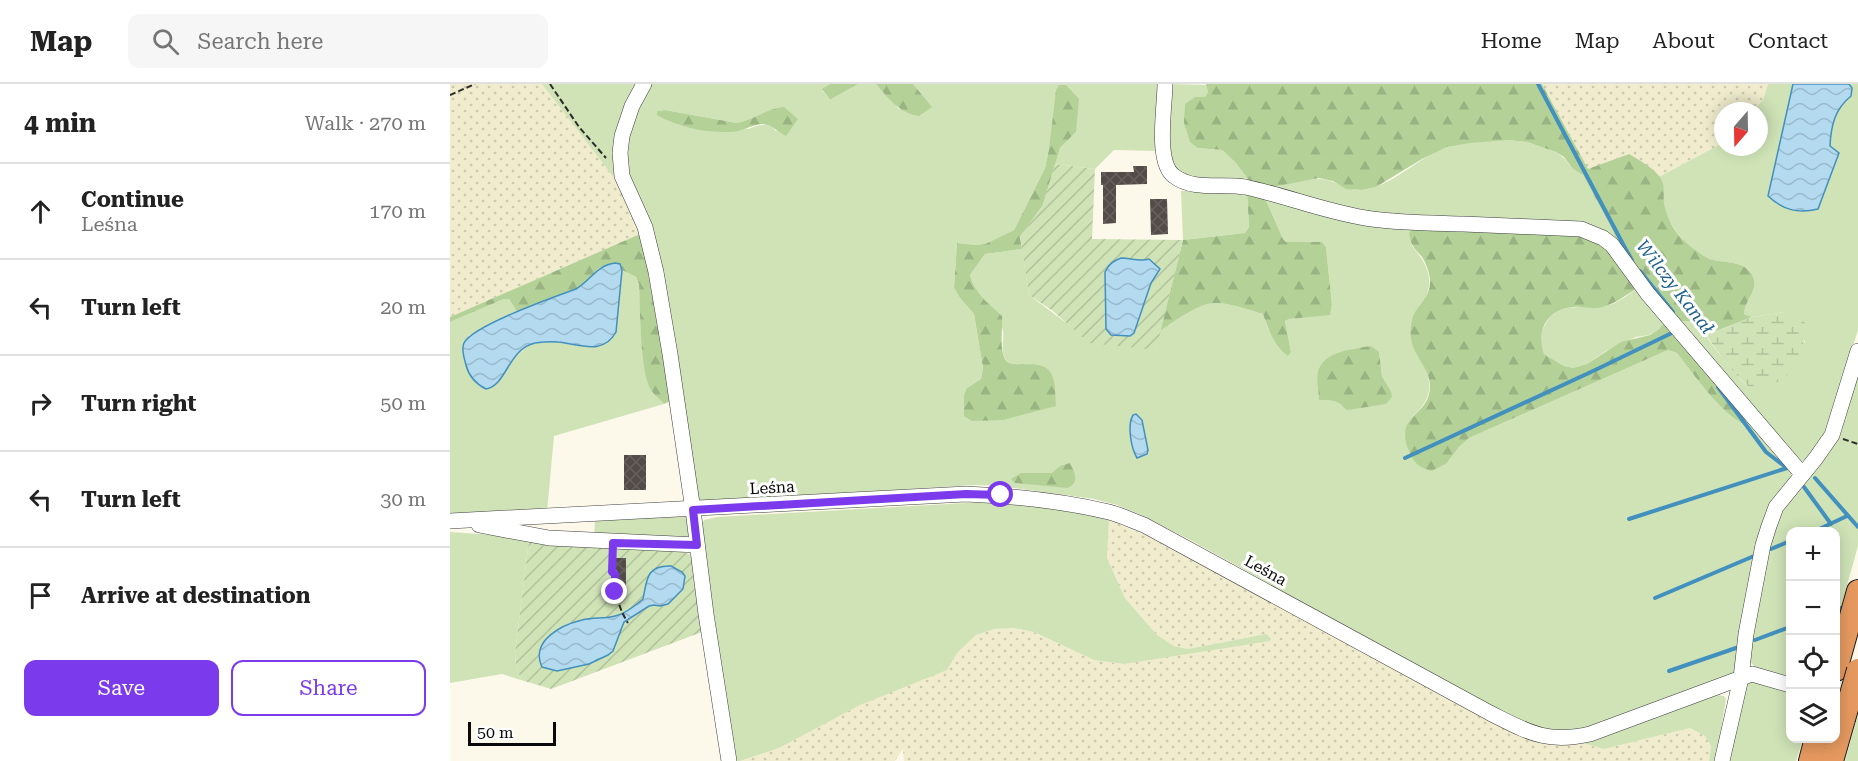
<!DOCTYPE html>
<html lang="en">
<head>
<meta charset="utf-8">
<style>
	:root { --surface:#fff; --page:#f6f6f6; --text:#222; --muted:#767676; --line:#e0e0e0; --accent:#7c3aed }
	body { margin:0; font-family:"Roboto Serif",serif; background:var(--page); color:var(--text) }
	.controls { position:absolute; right:18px; bottom:18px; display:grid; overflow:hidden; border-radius:12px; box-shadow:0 3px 15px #0003 }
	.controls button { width:54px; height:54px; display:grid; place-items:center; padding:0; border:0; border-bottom:2px solid var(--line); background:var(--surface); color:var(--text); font:30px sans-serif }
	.compass { position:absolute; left:1264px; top:18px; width:54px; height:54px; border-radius:50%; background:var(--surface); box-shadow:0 3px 15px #0003; rotate:200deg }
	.scale { position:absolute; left:18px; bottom:15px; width:88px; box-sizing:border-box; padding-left:6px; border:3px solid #0a0a0a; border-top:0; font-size:16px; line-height:21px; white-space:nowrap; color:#0a0a0a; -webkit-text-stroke:4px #fff; paint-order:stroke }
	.stop { position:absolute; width:18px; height:18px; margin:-14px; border:4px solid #7c3aed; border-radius:50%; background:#fff }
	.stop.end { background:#7c3aed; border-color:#fff; box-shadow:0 2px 6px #0008 }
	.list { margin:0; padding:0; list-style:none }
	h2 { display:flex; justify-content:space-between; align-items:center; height:78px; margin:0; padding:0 24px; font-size:26px }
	h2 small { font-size:20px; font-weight:400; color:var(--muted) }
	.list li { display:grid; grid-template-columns:39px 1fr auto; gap:18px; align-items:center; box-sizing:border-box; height:96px; padding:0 24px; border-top:2px solid var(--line) }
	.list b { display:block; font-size:22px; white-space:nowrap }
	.list p { margin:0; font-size:20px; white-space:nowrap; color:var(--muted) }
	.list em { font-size:20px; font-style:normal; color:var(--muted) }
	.actions { display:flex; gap:12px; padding:18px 24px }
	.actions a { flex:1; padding:14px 0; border:2px solid var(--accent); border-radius:12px; text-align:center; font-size:21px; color:var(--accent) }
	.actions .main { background:var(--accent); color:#fff }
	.icon { flex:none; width:33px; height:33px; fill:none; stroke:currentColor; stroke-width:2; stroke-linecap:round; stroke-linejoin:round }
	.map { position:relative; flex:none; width:1408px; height:677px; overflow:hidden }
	header { display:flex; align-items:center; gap:36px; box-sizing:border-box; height:84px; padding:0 30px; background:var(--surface); border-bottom:2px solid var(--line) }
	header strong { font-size:28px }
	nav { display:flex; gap:33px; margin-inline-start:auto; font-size:21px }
	.search { width:420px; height:54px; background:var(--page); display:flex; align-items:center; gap:15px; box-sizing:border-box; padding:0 21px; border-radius:12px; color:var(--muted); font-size:22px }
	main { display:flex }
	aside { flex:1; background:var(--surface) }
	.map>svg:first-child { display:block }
</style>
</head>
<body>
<header>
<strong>Map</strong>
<div class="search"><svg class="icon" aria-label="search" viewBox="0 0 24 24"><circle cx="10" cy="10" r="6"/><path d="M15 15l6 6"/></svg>Search here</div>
<nav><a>Home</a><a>Map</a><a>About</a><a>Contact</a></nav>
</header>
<main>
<aside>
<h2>4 min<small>Walk · 270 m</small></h2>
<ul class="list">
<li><svg class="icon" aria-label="ahead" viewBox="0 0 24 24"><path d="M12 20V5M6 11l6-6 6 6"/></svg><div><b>Continue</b><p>Leśna</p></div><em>170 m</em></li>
<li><svg class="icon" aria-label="left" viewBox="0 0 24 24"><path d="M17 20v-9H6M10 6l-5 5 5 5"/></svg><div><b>Turn left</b></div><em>20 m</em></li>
<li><svg class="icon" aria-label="right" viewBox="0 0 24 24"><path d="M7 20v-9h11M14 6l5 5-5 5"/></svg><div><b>Turn right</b></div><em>50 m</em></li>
<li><svg class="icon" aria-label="left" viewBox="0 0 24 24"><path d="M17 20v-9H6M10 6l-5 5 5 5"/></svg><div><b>Turn left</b></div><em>30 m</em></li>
<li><svg class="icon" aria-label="arrive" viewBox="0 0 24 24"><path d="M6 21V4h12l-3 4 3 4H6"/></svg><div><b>Arrive at destination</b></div></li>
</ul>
<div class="actions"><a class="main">Save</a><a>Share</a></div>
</aside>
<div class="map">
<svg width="1408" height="677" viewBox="0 0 1408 677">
	<defs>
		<pattern id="farmland-dots" width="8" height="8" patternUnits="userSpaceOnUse" patternTransform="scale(1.5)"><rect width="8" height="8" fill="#f0eccd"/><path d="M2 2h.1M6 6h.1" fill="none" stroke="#ccc9af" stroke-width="1.8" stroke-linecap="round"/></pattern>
		<pattern id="forest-firs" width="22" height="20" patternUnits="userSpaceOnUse" patternTransform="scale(1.5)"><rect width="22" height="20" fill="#b4d298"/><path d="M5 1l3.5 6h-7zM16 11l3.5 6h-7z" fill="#99b382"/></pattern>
		<pattern id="wetland-marsh" width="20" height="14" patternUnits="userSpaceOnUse" patternTransform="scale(1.5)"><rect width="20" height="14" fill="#cfe3b7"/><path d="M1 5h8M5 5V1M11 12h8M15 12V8" fill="none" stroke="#b0c19c"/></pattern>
		<pattern id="garden-furrows" width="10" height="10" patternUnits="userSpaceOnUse" patternTransform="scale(1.5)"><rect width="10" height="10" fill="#cfe3b7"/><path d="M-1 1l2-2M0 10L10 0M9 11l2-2" fill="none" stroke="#b0c19c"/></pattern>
		<pattern id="water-waves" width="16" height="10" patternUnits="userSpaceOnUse" patternTransform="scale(1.5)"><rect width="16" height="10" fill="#b4daef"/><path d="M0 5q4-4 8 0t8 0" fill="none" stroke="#99bacc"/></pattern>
		<pattern id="building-cross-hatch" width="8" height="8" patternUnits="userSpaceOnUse" patternTransform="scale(1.5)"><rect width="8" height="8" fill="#524b48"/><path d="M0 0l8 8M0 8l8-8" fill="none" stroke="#66605e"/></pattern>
	</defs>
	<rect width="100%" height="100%" fill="#fdf9ea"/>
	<g fill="url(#farmland-dots)">
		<path d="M0,0H92L168,99L190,150L0,233Z"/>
		<path d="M1092,0H1318L1313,16L1303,27H1273L1272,60L1209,93L1179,70L1138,86Z"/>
		<path d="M659,436L711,457L1133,659L1154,665L1240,644L1255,652L1261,662L1259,677H454L453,665L445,677H290L329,664L507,569L526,551L544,545L563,544L584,548L644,576L674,580L816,550L738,565L724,562L707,551L675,514L657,474Z"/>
	</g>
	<g fill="#cfe3b7" fill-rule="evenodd">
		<path d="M92,0H187L168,99Z"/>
		<path d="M198,0H380L372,6L380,16L408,0H426L449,25L481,23L463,0H710L709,67L664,66L645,85L605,80L610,64L626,48L599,65L595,84L564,146L535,160L527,161L507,159L504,204L510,214L524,230L533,284L531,295L517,304L572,279C566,282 560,282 556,276C549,266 556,253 552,243C545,225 524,213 520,191L535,170L572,165L579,211L615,238L706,265L710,247C724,238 748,219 766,219C781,219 798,226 813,230L818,245L841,268L835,237L839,235L880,230L882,221L876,163L872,158H836L833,155L814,112L963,144L962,162C974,176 985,193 976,212C973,218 967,224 964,231C962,238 962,247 961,254C961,260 965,265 968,271C983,296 985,312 963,332L997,379L1009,363L1019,354L1218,266L1227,269L1272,323L1292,339L1300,334L1341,386V394L1338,400L1285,587L1280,591L1145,643L1104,649L1069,638L742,457L691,431L667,421L644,415L549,402L525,401L248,418L203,152L176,81L178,41ZM215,26L287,39L348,35L326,47C318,38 309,41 298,45L207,27ZM929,268L932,292L941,307L895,325L891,319L884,316Z"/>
		<path d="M720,0L757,1L758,8L755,13L748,64L772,66L785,78L801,99C784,98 766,98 749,95C705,88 719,32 720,0Z"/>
		<path d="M1318,0H1408V246L1378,343L1357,377L1347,376L1227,238L1239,236L1247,239L1266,266L1291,296L1300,304L1336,291L1355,257L1334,228L1302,233L1294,230C1294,217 1308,208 1304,195C1298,173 1272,182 1256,173C1236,162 1218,143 1214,120C1213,110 1214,102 1209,93L1273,59V63H1309V27H1303L1313,16Z"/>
		<path d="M1058,56L1077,58L1106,68L1114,74L1123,85L1133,91L1163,147L1168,161L918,130L818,104C834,101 852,95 868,95C886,94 897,110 917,105C947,99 969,72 998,63C1017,57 1038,57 1058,56Z"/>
		<path d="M777,106L797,108L799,143L795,149L733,156L731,107Z"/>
		<path d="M172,186L186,193L189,200L191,252L201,306L214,320L104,352L97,428L0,432V238L54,215H59L67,228L18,252L51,293L62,275L81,260L106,257L133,262L166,248Z"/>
		<path d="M1189,203L1216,236L1209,245L1199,251L1186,253L1156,267L1137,280L1123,284L1114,282L1094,270C1090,259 1090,249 1096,239C1110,214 1143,228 1165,219C1173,215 1182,208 1189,203Z"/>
		<path d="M1408,285V462L1386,541V448H1340V596C1326,592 1305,589 1299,575C1307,524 1312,451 1344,410Z"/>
		<path d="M534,418C576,421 617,426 659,436L657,474L675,514L707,551L724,562L738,565L816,550L819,552L820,557L674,580L644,576L584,548L563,544L544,545L526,551L507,569L497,586L410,621L329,664L290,677H285L250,444L254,436L267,433Z"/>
		<path d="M235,432L239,434V451L236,456L144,454L145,437Z"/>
		<path d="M0,448L58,452L79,456L65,569L66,581L71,596L52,590L0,599Z"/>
		<path d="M1303,597L1340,606V654L1353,655L1346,677H1278L1297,600Z"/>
		<path d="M1267,611L1274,612L1276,615L1266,677H1259L1261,662L1255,652L1240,644L1154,665L1133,659Z"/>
		<path d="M1408,631V677H1395Z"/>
	</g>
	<g fill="url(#forest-firs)">
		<path d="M380,0H408L380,16L372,5Z"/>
		<path d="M426,0H463L482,23L469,32C449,29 439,15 426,0Z"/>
		<path d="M756,0H1092L1138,85L1179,70C1189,76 1202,83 1209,92C1216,100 1213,110 1214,119C1217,135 1225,150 1237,159C1243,165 1253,172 1260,175C1275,180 1298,175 1304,195C1308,207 1294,217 1294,230L1302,233L1264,248L1255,249C1246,238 1241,235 1227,238L1168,161L1163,147L1133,91L1123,85L1114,73L1106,68L1077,58L1058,56L1020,59L997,63L972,75L926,103L912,106L896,105L883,97L869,94L818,104L801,99L785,78L772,66L748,64L740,58L734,39L735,20L745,13H755L758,8Z"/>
		<path d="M609,1H616L629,15L626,48L610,64L593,121L570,153L572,165L535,170L520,191C524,209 539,220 552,232C553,245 549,263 555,275C562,289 595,269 603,294C606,302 605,313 606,322L553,336L522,337L514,332V311L517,304L531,295L533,284L524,230L510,214L504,204L507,159L527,161L535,160L564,146L595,84L599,65L606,6Z"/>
		<path d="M334,23L348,35L336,52C328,48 321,40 311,40C302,41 290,48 280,48C257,49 227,43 207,31V27L215,26L287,39C304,36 318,24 334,23Z"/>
		<path d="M797,108L814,112L833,155L836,158H872L876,163L882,221L880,231L839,235L835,237L841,268L838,272C825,263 818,245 813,230C798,226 781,219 766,219C748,219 724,238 710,247L733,156L795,149L799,143Z"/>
		<path d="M963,144L1130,150L1156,163L1189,203C1177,210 1166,220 1152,223C1143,226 1133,222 1124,223C1097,225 1086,246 1094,270L1114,282L1123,284L1137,280L1171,258L1200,251L1209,245L1216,236L1300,334L1292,339C1270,328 1243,289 1227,269L1218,266L1019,354L1009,363L997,379L982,387C970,384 963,379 959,367C943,330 980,333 980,302C980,285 962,269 961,255C960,248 961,239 963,232C968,221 980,212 980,199C981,192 976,179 972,173C969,169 965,166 963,162C961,159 960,153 959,149Z"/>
		<path d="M190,150L194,165L221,317L214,320C210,315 204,311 201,306C190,290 190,222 189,200L186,193L172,186L169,180L149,184L134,200L126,205L67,228L59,215H54L0,238V233Z"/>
		<path d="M921,262L929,268L932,292L941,307L942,313L936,320L898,326L895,325C888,315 880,316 869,316C869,308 866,296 868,288C873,267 904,265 921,262Z"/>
		<path d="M620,379C625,388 630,400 617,404L565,399L561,395L571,389H602L610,382Z"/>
	</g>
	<path fill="url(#wetland-marsh)" d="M1334,228L1350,234L1358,242C1355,257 1346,286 1332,296C1324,301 1309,302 1300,304C1282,288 1268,269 1255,249L1264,248L1302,233Z"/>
	<g fill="url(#garden-furrows)">
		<path d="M605,80L645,85L642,155L733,156L706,266L639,259L603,227L579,211L570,153L593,121Z"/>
		<path d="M79,456L227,466L239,470L243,476L252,548L101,605L71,596L66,581L65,569Z"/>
	</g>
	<g fill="url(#water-waves)" stroke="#4290be" stroke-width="1.5">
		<path d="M1343,0H1399L1402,4L1401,12C1385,25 1381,41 1380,62L1389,69L1368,125C1348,130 1333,126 1318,112Z"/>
		<path d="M671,174C682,174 689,178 699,175L710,185L701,199L684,249L680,252L661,251L656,245L655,188C659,180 663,177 671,174Z"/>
		<path d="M165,179L170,180L172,186L166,248C153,272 129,260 108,258C100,257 92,258 85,259C58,265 57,301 36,305C26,300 19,293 16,281C14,274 11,265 14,259C23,241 104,213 126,205C140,197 147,181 165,179Z"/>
		<path d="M686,330L692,336L698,366L697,370L687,374C681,364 677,341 683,331Z"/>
		<path d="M221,482L232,488L235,492L233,505L218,520L210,522L204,521L199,522L174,538L163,567L158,571L139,580L107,587L92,583C80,557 111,541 132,536C143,533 155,535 165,532C175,530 186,521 193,515C197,496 196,481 221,482Z"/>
	</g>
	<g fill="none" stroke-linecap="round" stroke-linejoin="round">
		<g stroke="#4290be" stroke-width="4">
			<path d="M1088,0L1182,177"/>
			<path d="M1190,187L1223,228"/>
			<path d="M1268,303L1316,368L1337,384"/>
			<path d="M955,374L1141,288L1226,247"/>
			<path d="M1365,394L1408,443"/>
			<path d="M1354,403L1381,440"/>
			<path d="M1179,435L1337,384"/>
			<path d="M1363,448L1397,432"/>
			<path d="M1321,465L1340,457"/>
			<path d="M1205,514L1304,472"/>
			<path d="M1386,526L1396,522"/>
			<path d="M1305,556L1340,543"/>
			<path d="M1219,587L1286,564"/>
		</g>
	</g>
	<g fill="url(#building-cross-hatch)">
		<path d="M683,82H697V100L666,101V139L653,140V101H651V88H684Z"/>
		<path d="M700,115H717L718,150L701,151Z"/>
		<rect x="174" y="371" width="22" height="35"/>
		<path d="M163,474H176V509H167V486H163Z"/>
	</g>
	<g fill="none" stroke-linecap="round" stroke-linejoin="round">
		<defs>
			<g id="minor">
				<path d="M194,0L182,22L172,52L170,69L172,92L195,143L206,188L220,270L243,426L256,530L279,677"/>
				<path d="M715,0C715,22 705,78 724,92C743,107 773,99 795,103C838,112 878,129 922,135C952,139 983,139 1013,140C1052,142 1092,143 1131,145L1153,154L1162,161L1198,210L1352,390"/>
				<path d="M0,437L516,410C564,412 613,417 659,428C671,431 683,437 694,441L1040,629C1078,648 1096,660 1140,650L1302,590L1340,601"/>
				<path d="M29,441L99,454L247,461"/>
				<path d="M1272,677L1291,594L1296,550L1313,461L1319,442L1326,423L1366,374L1382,351L1408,267"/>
			</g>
			<g id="highway">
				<path d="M1386,586L1408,507"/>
				<path d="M1360,677L1366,654"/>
				<path d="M1382,677L1394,635"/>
			</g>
		</defs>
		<use href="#minor" stroke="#3d3d3d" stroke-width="16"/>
		<use href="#highway" stroke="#1b1b1b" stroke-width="24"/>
		<g stroke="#2c2c2c" stroke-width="2" stroke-dasharray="6 3" stroke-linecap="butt">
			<path d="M100,0L129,43L156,74"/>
			<path d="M0,11L25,0"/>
			<path d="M1393,355L1408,360"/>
			<path d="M163,469L162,488L165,490C165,509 168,523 178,539"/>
		</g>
		<use href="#minor" stroke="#fff" stroke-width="15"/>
		<use href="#highway" stroke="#e5995f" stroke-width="22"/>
		<defs>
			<path id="highway-bridge" d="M1394,635L1408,586"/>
		</defs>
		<use href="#highway-bridge" stroke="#1b1b1b" stroke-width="24" stroke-linecap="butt"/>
		<use href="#highway-bridge" stroke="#e5995f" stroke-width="22"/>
	</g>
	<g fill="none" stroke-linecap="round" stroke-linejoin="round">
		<path stroke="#7c3aed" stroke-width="8" d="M165,508V490L162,488L163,459L247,461L243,426L516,410L551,411"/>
	</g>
	<g text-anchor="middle" stroke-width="6" stroke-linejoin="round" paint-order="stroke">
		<g font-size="16" fill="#0a0a0a" stroke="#fff">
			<text transform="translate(322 403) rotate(-3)" y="6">Leśna</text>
			<text transform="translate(816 486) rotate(29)" y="6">Leśna</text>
		</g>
		<g font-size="18" font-style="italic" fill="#21618e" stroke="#fff">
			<text transform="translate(1225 203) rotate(52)" y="6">Wilczy Kanał</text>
		</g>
	</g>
</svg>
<div class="controls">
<button>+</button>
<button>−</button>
<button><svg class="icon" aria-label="locate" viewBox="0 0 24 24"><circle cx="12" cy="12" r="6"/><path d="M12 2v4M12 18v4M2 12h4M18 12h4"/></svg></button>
<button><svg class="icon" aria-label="layers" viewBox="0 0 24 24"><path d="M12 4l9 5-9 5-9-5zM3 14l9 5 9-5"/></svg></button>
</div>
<svg class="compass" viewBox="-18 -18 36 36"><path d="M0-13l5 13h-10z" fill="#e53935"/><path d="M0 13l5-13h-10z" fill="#767676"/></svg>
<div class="scale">50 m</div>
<div class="stop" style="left:551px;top:411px"></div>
<div class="stop end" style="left:165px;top:508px"></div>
</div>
</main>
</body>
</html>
